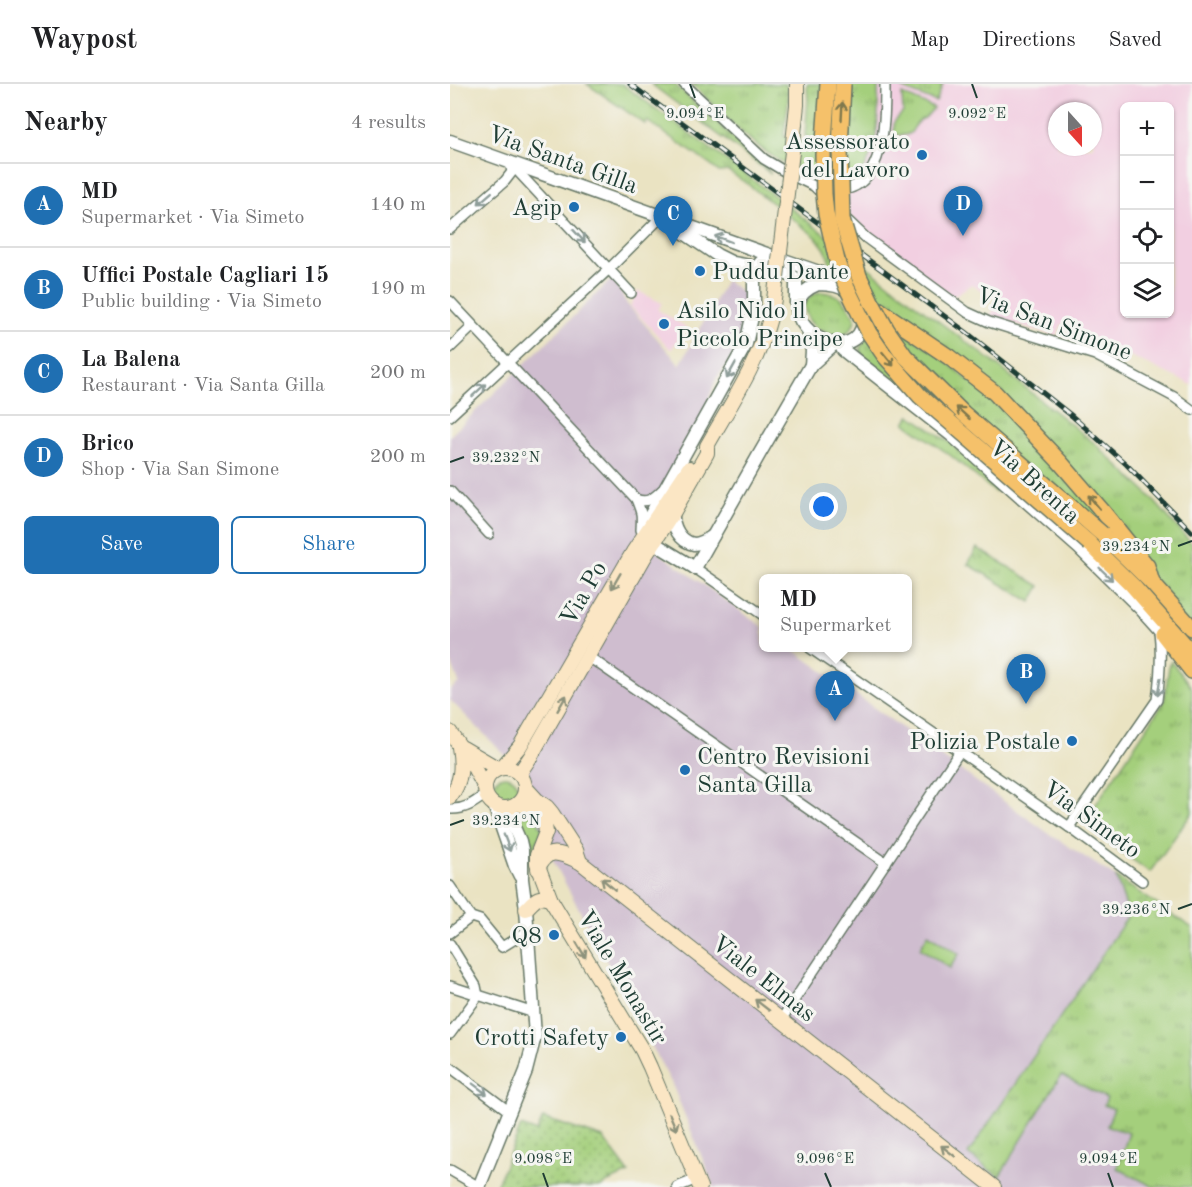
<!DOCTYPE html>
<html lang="en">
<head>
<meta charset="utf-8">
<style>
	:root { --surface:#fff; --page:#f2f2f2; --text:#202124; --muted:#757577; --line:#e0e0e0; --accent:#1f6fb2 }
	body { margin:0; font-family:"Old Standard TT",serif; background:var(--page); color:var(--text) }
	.controls { position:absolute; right:18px; top:18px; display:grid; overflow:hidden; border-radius:9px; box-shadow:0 2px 4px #0004 }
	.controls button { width:54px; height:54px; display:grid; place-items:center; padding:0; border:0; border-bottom:2px solid var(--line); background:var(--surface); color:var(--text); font:30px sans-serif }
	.compass { position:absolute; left:598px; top:18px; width:54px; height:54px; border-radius:50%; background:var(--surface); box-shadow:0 2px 4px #0004; rotate:159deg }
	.you { position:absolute; left:374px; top:423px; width:21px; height:21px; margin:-15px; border:4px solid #fff; border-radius:50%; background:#1a73e8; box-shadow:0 0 0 9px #1a73e833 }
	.badge { display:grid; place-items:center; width:39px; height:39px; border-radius:50%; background:var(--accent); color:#fff; font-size:20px; font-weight:700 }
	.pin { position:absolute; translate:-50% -50px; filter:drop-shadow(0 2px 3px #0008) }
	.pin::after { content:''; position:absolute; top:32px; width:21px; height:18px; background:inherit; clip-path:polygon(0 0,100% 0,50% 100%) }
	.popup { position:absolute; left:309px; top:490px; width:153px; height:78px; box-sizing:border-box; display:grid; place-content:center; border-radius:9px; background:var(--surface); filter:drop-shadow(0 2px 4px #0005); font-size:20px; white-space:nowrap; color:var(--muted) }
	.popup b { font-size:22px; color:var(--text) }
	.popup::after { content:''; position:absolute; left:50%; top:100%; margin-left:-12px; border:12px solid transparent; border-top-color:var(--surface) }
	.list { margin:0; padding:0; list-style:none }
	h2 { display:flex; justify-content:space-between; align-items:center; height:78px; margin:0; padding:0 24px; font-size:26px }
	h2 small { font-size:20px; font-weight:400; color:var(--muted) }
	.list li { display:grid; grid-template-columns:39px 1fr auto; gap:18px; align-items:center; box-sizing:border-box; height:84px; padding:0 24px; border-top:2px solid var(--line) }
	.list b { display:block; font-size:22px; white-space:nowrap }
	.list p { margin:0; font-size:20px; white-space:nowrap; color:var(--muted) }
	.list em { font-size:20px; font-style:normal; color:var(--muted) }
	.actions { display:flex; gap:12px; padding:18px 24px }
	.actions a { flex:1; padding:14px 0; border:2px solid var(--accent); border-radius:9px; text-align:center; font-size:21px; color:var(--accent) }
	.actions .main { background:var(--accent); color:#fff }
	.icon { flex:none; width:33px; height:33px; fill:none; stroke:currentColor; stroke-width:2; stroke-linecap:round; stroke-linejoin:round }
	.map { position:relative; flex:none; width:742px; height:1103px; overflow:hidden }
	header { display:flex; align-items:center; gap:36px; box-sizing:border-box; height:84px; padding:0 30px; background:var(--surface); border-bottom:2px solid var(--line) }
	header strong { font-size:28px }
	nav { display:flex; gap:33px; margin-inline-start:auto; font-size:21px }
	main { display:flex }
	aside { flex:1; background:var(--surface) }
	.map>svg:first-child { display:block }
</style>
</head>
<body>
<header>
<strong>Waypost</strong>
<nav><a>Map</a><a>Directions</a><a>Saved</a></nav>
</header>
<main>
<aside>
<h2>Nearby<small>4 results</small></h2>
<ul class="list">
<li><span class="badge">A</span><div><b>MD</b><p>Supermarket · Via Simeto</p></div><em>140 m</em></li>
<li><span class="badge">B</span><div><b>Uffici Postale Cagliari 15</b><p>Public building · Via Simeto</p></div><em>190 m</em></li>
<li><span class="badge">C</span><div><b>La Balena</b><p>Restaurant · Via Santa Gilla</p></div><em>200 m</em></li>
<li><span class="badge">D</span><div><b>Brico</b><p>Shop · Via San Simone</p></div><em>200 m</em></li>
</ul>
<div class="actions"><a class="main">Save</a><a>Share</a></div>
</aside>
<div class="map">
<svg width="742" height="1103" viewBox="0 0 742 1103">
	<defs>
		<pattern id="grass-tufts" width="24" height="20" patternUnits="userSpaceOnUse" patternTransform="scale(1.5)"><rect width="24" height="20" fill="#a4cf7c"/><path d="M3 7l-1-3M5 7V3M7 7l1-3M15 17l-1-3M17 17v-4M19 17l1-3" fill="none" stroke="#85a966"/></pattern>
		<pattern id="garden-dots" width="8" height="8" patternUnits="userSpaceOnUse" patternTransform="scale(1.5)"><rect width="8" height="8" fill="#a4cf7c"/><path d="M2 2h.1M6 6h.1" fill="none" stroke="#85a966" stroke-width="1.8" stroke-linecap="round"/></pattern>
	</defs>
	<rect width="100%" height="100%" fill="#f6f6f2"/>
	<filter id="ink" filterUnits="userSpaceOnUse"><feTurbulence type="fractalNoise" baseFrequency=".0167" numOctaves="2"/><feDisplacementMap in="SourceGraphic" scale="12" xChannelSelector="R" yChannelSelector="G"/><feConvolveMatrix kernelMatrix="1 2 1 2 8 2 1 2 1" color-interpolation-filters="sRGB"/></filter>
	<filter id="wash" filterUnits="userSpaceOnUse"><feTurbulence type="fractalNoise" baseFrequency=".008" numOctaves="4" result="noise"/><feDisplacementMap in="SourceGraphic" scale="24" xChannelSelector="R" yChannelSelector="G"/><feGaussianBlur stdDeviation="1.35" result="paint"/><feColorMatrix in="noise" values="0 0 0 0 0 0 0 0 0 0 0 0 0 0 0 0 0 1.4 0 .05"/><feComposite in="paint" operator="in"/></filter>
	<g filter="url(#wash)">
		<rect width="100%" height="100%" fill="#eae3c2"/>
		<g fill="#f2cfe1" fill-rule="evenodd">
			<path d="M357,0H742V301L612,240L606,252L540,233L549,214L521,201L502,213L424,153L402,134L382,113V95L358,91L359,54L355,52L358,16ZM674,22H720V230H674ZM607,27H643V63H607Z"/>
			<path d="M188,207L212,219L208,226L236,243L221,266L180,222Z"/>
		</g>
		<path fill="#cfbdcf" d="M163,194L177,220L230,281L276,196L297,212L302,225L291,262L266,295L205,466L313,543V564H341L598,749L666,793L679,830L519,1070L549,1093L610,991L657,1014L679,1049L667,1084L704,1103H264L222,1000L73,720L78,708L77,696L74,688L69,680L55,671L0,616V606L9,599L0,575V511L2,509L0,507V352Z"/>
		<g fill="url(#grass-tufts)" stroke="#628658" stroke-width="1.5">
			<path d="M137,0H172L317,106L468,222L542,277L643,358L697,409L742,460V574L490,334L412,271L410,264L426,240L453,248L485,268L530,306L553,327L560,319L383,187L375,165L366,153L300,102L278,87L269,88L255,77L197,37L195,40Z"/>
			<path d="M201,0H224L316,83L321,90Z"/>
			<path d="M242,0H336C341,17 335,34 334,52L359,61V54L355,52L358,16L357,0H428C428,27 430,52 418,77C416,81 414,86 411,89C401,98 388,96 376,94C320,85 281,37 242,0Z"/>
			<path d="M451,0H493L486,18L453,5Z"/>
			<path d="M452,10L484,24L475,34C462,37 466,50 455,51C452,52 448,51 444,50V38L453,28Z"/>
			<path d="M371,208C392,210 397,218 405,235C401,260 369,251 359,236C356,231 355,226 354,221C358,213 362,210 371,208Z"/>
			<path d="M460,331L502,360L549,402L545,408L500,371L455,339Z"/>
			<path d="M527,464L590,502L581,518L518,480Z"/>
			<path d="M721,577L742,604V729L700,788L653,755L634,738L714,618L719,583Z"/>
			<circle cx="55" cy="705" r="13"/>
			<path d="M79,730L86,733L92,745L82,774C80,767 79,760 76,754C71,744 62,734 79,730Z"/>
			<path d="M666,793L742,844V1103H704L667,1084L679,1049L657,1042L664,1025L654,1021L657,1014L611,991L549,1093L518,1070L679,831Z"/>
		</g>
		<path fill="url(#garden-dots)" stroke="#628658" stroke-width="1.5" d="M93,1034L153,1054L179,1089L158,1098L152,1103H46L71,1042L87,1048Z"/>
		<path fill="#a4cf7c" stroke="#628658" stroke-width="1.5" d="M478,850L509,870L500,884L470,864Z"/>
	</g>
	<g filter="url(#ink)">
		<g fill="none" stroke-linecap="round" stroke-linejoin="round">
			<defs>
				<g id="minor">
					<path d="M234,0L314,75L339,90L364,102L374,112"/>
					<path d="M60,79L181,209"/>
					<path d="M370,104C435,120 435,43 435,0"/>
					<path d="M394,133L416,154L517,228L539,238L645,271L724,313L742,326"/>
					<path d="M0,145L55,97L62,88L60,79"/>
					<path d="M0,217L186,415C192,430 192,430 191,446"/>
					<path d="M0,264L23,242"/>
					<path d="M0,332L159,185L211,133"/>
					<path d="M0,407L39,450"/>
					<path d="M186,415C197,420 204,414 212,406"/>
					<path d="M245,484L313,531"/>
					<path d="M360,564L619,743L692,797"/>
					<path d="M139,573L436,779"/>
					<path d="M0,725C15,726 24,719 36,710"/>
					<path d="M619,743L707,616C710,593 712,571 709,547"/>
					<path d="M0,802L21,833L30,836L52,863L78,847"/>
					<path d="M0,849L21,833"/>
					<path d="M0,860L26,902L28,912L0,950"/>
					<path d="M0,902L84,929"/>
					<path d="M331,936L510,667"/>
					<path d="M0,983L60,1028"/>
					<path d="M0,1086L29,1103"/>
					<path d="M227,1103L247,1095"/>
				</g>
				<g id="tertiary">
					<path d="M0,57L328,174L369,188L391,203"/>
					<path d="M224,142L267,171L283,179L327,187L337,190L344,193L346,199V220"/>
					<path d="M368,200C378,200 390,201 399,208C413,218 419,244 404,255C375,276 316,221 368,200Z"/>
					<path d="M358,246L362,267L361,281"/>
					<path d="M390,260L393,266L500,350L629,464L691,525L709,545"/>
					<path d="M223,429C222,442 230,458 244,460C251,460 257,456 263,452"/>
					<path d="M196,439L296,260L304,224V193L307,183L311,178L327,174"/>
					<path d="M204,459L245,484"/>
					<path d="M245,484L310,369L361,281L383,261"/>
					<path d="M44,721L65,782L70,792"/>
					<path d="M29,1103L76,987L85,952L76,825L72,795V766L70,757L62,739L61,723"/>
				</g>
				<g id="secondary">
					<path d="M342,68L347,21V0"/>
					<path d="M0,648L22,680L34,702"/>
					<path d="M13,664L47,684"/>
					<path d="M52,683L70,662L183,468L239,384"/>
					<circle cx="55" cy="704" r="20"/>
					<path d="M69,690L81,672L194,474L223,429L257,369V362C280,321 308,280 320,234C324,221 325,207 327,193"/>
					<path d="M75,703L87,716L97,723L102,729L126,766L130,778L544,1103"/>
					<path d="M0,713C12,698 12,681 9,663"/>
					<path d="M67,720L84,724L94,735L96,748L87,771V779L101,816L192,966L200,983L250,1103"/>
					<path d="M88,785C97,761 112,770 130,778"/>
					<path d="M76,825C85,816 88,810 101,816"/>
				</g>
				<g id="trunk">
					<path d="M405,214L416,217L499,273L545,309L610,378L654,429L697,482L702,499"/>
					<path d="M652,450L702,499L742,544"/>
					<path d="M640,460L682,501L742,569"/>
					<path d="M713,550L742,587"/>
				</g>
			</defs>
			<use href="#minor" stroke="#676" stroke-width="12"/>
			<use href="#tertiary" stroke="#676" stroke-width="15"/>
			<use href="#secondary" stroke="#676" stroke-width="16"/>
			<use href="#trunk" stroke="#676" stroke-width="18"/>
			<use href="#minor" stroke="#fff" stroke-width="9"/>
			<use href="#tertiary" stroke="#fff" stroke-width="12"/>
			<use href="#secondary" stroke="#fbe6c4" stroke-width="14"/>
			<use href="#trunk" stroke="#f5c16b" stroke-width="15"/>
			<defs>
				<path id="rail" d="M180,0L516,248L622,332L676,380L742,448"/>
			</defs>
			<use href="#rail" stroke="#1f3d34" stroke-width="5"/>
			<use href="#rail" stroke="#f6f6f2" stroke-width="3" stroke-dasharray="9" stroke-linecap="butt"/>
			<defs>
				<path id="secondary-bridge" d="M327,193L342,68"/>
				<g id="trunk-bridge">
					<path d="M378,0L373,71L374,110L376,130L388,181L397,204L419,249L434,271L470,312L640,460"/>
					<path d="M393,0L390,65L392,135L409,192L421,217L437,246L455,272L513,329L652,450"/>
				</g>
			</defs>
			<use href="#secondary-bridge" stroke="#676" stroke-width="16" stroke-linecap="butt"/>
			<use href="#trunk-bridge" stroke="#676" stroke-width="18" stroke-linecap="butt"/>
			<use href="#secondary-bridge" stroke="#fbe6c4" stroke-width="14"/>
			<use href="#trunk-bridge" stroke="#f5c16b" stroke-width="15"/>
		</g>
		<defs><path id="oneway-shaft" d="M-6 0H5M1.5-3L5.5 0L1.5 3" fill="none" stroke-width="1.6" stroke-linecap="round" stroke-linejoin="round" transform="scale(1.5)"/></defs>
		<g stroke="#7f784d">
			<use href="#oneway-shaft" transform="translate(392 27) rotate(-87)"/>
			<use href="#oneway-shaft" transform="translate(438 275) rotate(51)"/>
			<use href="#oneway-shaft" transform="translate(513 329) rotate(-138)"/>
			<use href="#oneway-shaft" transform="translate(644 418) rotate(-130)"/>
		</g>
		<g stroke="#8f9e9a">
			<use href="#oneway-shaft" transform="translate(35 114) rotate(139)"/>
			<use href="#oneway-shaft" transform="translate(129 152) rotate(47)"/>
			<use href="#oneway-shaft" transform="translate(273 155) rotate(-160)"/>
			<use href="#oneway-shaft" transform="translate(281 287) rotate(119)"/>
			<use href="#oneway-shaft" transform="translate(29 306) rotate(-43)"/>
			<use href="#oneway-shaft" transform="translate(656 490) rotate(44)"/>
			<use href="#oneway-shaft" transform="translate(709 603) rotate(99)"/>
			<use href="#oneway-shaft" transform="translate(57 759) rotate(69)"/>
			<use href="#oneway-shaft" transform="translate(30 1005) rotate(37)"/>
		</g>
		<g stroke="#8d927c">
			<use href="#oneway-shaft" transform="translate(166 497) rotate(120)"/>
			<use href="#oneway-shaft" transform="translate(112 619) rotate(-60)"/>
			<use href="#oneway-shaft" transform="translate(158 800) rotate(-140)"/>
			<use href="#oneway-shaft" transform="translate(131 866) rotate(59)"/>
			<use href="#oneway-shaft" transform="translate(312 921) rotate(-142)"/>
			<use href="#oneway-shaft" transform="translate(223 1038) rotate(67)"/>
			<use href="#oneway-shaft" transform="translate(498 1067) rotate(-142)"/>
		</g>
	</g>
	<path fill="none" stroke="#1f3d34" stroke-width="2" d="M240,0L245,14M522,0L527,14M0,378L14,373M728,462L742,457M0,741L14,736M728,825L742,820M93,1089L98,1103M375,1089L381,1103M658,1089L663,1103"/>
	<g fill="#1f6fb2" stroke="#f6f6f2" stroke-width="2">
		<circle cx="472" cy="71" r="6"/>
		<circle cx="124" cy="123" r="6"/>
		<circle cx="250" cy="187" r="6"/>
		<circle cx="214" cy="240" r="6"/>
		<circle cx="622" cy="657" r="6"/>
		<circle cx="235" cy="686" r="6"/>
		<circle cx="104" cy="851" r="6"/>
		<circle cx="171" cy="953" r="6"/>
	</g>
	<g text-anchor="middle" stroke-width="6" stroke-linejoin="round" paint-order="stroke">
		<g font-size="24" fill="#1f3d34" stroke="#f6f6f2" text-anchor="end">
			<text x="460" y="65">Assessorato<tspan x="460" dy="28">del Lavoro</tspan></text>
			<text x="112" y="131">Agip</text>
			<text x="262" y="195" text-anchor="start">Puddu Dante</text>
			<text x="226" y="234" text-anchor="start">Asilo Nido il<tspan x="226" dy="28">Piccolo Principe</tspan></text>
			<text x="610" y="665">Polizia Postale</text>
			<text x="247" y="680" text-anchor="start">Centro Revisioni<tspan x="247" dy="28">Santa Gilla</tspan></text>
			<text x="92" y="859">Q8</text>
			<text x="159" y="961">Crotti Safety</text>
		</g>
		<g font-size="24" fill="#1f3d34" stroke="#f6f6f2">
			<text transform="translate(113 75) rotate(20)" y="8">Via Santa Gilla</text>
			<text transform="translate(604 239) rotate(21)" y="8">Via San Simone</text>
			<text transform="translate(585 397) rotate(42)" y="8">Via Brenta</text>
			<text transform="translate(133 509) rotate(-60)" y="8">Via Po</text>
			<text transform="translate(642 735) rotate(36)" y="8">Via Simeto</text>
			<text transform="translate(173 893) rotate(59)" y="8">Viale Monastir</text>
			<text transform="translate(314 894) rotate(38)" y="8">Viale Elmas</text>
		</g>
	</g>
	<g font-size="15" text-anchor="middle" fill="#1f3d34" stroke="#f6f6f2" stroke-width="6" stroke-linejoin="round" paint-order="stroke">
		<text x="245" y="34">9.094°E</text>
		<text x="527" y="34">9.092°E</text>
		<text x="56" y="378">39.232°N</text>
		<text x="686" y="467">39.234°N</text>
		<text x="56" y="741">39.234°N</text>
		<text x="686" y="830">39.236°N</text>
		<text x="93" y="1079">9.098°E</text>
		<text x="375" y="1079">9.096°E</text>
		<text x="658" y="1079">9.094°E</text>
	</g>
</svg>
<div class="controls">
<button>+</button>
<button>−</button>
<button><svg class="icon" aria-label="locate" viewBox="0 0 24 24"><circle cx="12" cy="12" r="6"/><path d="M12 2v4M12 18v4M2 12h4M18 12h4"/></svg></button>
<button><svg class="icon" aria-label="layers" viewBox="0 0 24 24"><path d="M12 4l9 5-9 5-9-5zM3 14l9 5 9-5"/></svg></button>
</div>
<svg class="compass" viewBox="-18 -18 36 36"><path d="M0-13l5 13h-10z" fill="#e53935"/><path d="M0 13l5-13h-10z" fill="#757577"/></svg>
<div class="you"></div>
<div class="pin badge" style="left:385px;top:637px">A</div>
<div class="popup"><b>MD</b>Supermarket</div>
<div class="pin badge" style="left:576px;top:620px">B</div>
<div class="pin badge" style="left:223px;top:162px">C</div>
<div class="pin badge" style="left:513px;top:152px">D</div>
</div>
</main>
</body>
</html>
